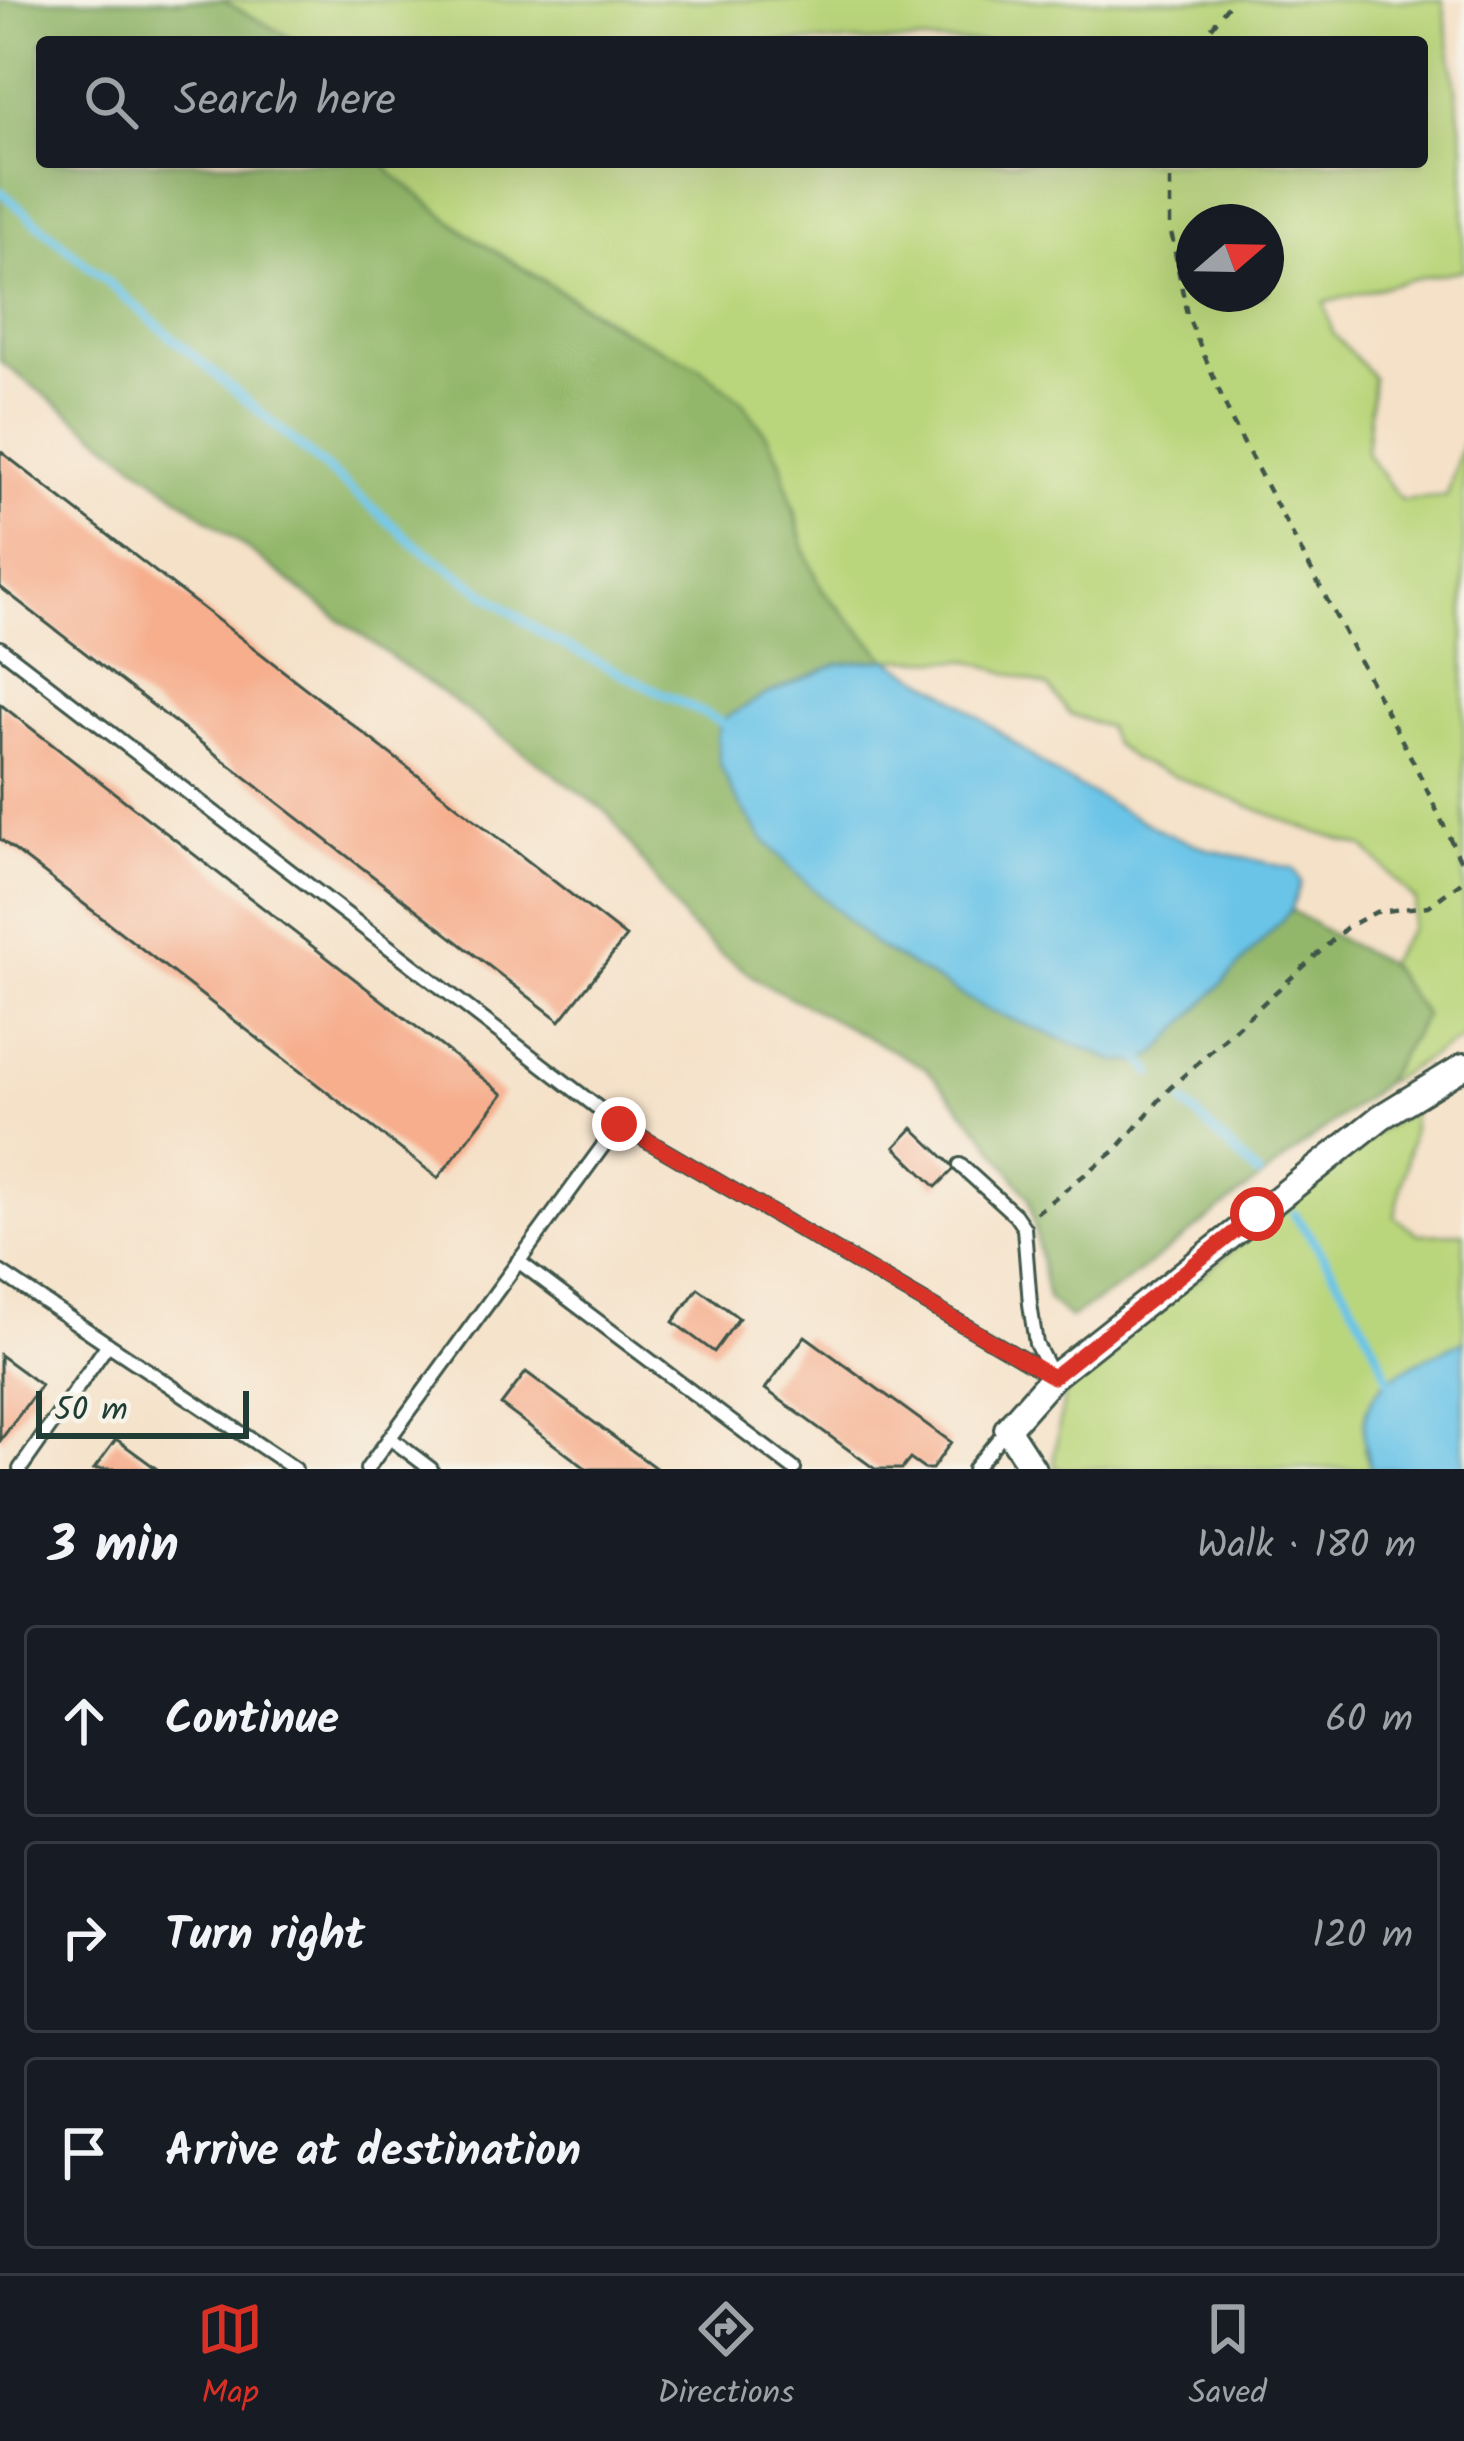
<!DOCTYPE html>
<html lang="en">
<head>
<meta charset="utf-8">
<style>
	:root { --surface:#171b24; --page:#242831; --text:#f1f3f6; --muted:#9ea1a6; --line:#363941; --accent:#d93025 }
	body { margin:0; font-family:Kalam,sans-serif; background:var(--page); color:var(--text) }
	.compass { position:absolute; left:1176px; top:204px; width:108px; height:108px; border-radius:50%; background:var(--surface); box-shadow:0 12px 48px #0002; rotate:70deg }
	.scale { position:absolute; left:36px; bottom:30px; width:213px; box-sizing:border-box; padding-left:12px; border:6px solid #1f3d34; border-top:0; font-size:33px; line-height:42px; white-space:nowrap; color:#1f3d34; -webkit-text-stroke:9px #f7f3e8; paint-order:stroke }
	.stop { position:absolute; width:36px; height:36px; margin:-27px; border:9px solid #d93025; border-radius:50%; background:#fff }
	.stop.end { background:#d93025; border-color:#fff; box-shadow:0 3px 12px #0008 }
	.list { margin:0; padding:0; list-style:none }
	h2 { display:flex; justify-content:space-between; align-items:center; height:156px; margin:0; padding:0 48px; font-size:51px }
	h2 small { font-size:39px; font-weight:400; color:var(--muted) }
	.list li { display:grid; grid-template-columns:78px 1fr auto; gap:36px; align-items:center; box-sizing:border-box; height:192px; margin:0 24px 24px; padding:0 24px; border:3px solid var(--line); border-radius:12px }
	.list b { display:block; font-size:45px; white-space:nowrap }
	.list em { font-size:39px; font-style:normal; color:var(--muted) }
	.icon { flex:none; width:66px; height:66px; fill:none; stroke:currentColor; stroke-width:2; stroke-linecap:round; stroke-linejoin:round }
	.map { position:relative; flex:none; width:1464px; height:1469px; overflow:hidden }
	.search { position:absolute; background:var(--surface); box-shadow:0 12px 48px #0002; left:36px; right:36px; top:36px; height:132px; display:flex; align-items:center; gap:30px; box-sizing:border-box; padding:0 42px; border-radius:12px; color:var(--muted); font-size:45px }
	.sheet { height:804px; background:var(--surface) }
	nav { display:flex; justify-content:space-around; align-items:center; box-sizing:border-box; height:168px; border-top:3px solid var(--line); background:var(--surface); font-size:33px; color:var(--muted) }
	nav a { display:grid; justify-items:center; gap:6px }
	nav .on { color:var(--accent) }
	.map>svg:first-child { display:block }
</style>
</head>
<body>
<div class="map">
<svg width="1464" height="1469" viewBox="0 0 1464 1469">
	<rect width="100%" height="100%" fill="#f7f3e8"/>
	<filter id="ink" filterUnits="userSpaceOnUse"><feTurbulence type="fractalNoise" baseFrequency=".00833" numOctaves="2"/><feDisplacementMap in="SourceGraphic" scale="24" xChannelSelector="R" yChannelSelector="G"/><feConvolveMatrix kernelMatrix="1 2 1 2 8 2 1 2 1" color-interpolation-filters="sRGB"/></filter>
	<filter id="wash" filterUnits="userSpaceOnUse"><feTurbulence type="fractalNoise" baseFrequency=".004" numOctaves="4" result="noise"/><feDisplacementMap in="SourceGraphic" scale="48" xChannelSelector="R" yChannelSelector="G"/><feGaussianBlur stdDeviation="2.7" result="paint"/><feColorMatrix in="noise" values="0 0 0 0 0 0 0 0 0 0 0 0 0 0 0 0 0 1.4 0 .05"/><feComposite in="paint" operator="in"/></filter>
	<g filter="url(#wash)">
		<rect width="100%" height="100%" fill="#f5e1c8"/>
		<g fill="#bad67b" stroke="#6c8a58" stroke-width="3" fill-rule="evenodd">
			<path d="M222,0H1443L1464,146V270L1412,279L1324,303L1333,333L1373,377L1366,453L1401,500L1447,496L1464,437V1037L1382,1085L1425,1016L1387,963L1411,928L1416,901L1364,847L1309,830L1134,760L1113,743L1107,727L1069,714L1049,687L972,661L887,659L823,591L805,551L795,510L642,341L466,233L390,172L383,162H1422V42H298ZM1194,222H1266V294H1194Z"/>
			<path d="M1413,1110L1411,1139L1395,1217L1418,1234L1464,1233V1341L1409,1367L1382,1384L1364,1449L1371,1469H1056L1054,1457L1064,1395L1115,1338L1200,1277L1374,1134Z"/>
		</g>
		<path fill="#93b76b" stroke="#597a50" stroke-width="3" d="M0,0H222L298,42H42V162H383L390,172L466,233L615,326L701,368L742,401L767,435L780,459L805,551L823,591L887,659L838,664L765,695L722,721L717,737L874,944L986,1009L1114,1060H1142L1157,1052L1291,910L1341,940L1387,963L1425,1015L1382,1085L1121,1286L1070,1318L1048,1300L1029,1198L983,1133L926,1068L763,983L719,952L687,924L607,812L335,616L0,361Z"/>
		<g fill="#6ac4e8" stroke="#44808e" stroke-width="3">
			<path d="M887,659L947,693L1057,775L1165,833L1211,850L1294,869L1301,882L1291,910L1157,1053L1139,1063L1114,1060L986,1009L874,944L795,872L762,837L733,794L720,764L717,737L721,721L765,695L838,664Z"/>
			<path d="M1464,1341V1469H1371C1343,1387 1401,1369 1464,1341Z"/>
		</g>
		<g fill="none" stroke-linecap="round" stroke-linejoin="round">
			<g stroke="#6ac4e8" stroke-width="9">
				<path d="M0,191L416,545L549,638L727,725"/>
				<path d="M1136,1053L1152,1073"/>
				<path d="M1184,1103L1258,1175"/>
				<path d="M1294,1214C1333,1266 1368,1326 1392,1387"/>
			</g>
		</g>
		<g id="blocks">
			<g fill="#f6ae8d">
				<path d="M0,451L626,937L560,1021L0,587Z"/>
				<path d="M0,704L503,1094L438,1178L0,839Z"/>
				<path d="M913,1128L955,1168L936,1187L895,1147Z"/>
				<path d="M698,1288L739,1318L714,1352L673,1322Z"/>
				<path d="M805,1336L951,1442L932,1469H924L910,1459L902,1469H875L765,1389Z"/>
				<path d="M0,1355L41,1385L0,1441Z"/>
				<path d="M526,1372L657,1469H587L501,1405Z"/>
				<path d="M116,1439L157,1469H94Z"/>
			</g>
		</g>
	</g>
	<g filter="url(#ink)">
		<use href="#blocks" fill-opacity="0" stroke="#3f564a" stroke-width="3"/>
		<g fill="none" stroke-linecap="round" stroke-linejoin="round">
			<defs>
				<g id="service">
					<path d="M0,648L619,1124L1053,1377L1036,1344L1030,1304L1024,1228L1015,1215L960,1165"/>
					<path d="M518,1261L794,1469"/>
					<path d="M0,1272L295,1469"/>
					<path d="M390,1438L431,1469"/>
					<path d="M20,1469L108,1344"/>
					<path d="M367,1469L619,1124"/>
					<path d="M974,1469L1006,1430"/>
				</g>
				<path id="minor" d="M1033,1469L1007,1429L1053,1377L1381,1117L1464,1066"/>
			</defs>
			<use href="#service" stroke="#3f564a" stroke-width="18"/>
			<use href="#minor" stroke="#3f564a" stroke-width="30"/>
			<g stroke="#3f564a" stroke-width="4.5" stroke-dasharray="9 9" stroke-linecap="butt">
				<path d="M1201,42L1232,0"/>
				<path d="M1170,162V226L1187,315L1233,423L1415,765L1464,868"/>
				<path d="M1036,1213L1116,1150L1169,1089L1346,928L1376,912L1429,906L1464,880"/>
			</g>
			<use href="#service" stroke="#fff" stroke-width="12"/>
			<use href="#minor" stroke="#fff" stroke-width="24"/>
		</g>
	</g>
	<g fill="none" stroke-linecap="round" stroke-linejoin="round" filter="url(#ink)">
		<path stroke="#d93025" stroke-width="15" d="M619,1124L1053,1377L1257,1214"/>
	</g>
</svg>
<svg class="compass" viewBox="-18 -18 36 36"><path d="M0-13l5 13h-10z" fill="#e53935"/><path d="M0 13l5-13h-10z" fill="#9ea1a6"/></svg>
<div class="scale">50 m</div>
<div class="stop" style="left:1257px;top:1214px"></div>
<div class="stop end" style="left:619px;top:1124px"></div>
<div class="search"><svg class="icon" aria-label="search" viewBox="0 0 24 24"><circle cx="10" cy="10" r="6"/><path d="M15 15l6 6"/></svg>Search here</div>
</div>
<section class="sheet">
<h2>3 min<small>Walk · 180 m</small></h2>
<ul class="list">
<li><svg class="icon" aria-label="ahead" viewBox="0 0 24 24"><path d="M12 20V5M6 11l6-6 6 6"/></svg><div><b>Continue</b></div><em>60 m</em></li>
<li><svg class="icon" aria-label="right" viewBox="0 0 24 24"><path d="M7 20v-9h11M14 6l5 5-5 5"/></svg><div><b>Turn right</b></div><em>120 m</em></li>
<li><svg class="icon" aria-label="arrive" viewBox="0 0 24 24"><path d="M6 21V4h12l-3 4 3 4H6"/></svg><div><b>Arrive at destination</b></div></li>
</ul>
</section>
<nav>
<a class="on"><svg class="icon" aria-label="map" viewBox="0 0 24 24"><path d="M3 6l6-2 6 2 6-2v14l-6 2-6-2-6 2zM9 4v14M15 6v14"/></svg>Map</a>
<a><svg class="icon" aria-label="directions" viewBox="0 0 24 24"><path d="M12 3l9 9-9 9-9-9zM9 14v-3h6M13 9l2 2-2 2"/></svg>Directions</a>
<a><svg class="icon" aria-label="saved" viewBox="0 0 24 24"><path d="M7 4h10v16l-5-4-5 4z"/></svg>Saved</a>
</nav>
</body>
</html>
